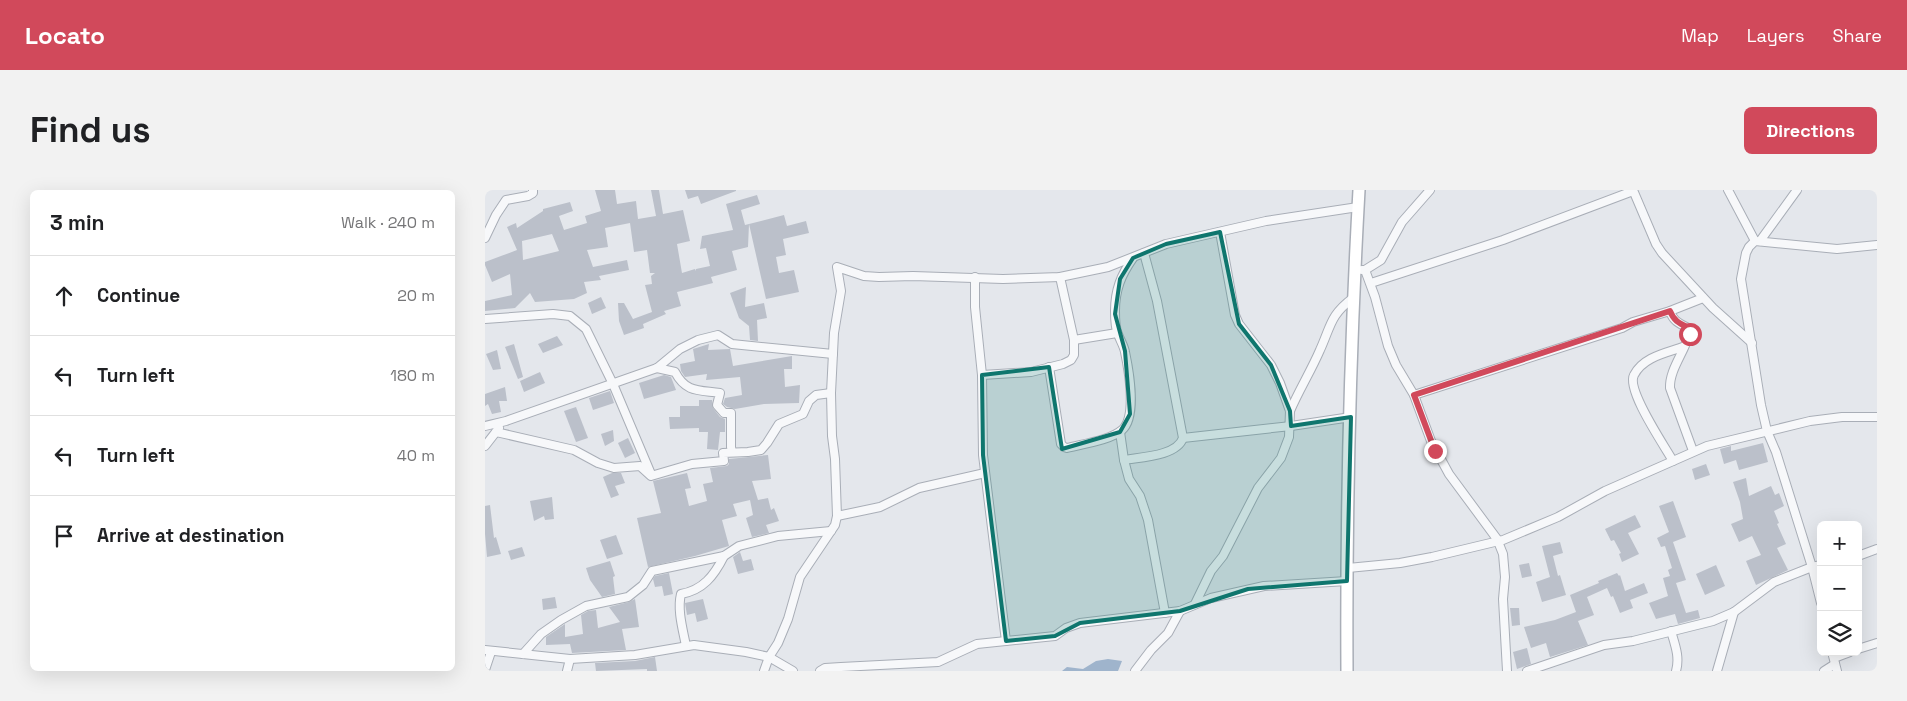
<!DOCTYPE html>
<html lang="en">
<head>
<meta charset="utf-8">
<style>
	:root { --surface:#fff; --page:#f2f2f2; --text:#202124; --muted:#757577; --line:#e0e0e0; --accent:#d1495b }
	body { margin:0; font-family:"Space Grotesk",sans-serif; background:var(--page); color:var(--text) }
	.controls { position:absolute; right:15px; bottom:15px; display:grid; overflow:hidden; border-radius:8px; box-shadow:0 5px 20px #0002 }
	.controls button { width:45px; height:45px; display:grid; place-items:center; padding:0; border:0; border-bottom:1px solid var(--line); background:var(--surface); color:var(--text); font:25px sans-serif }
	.stop { position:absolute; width:15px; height:15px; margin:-11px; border:4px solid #d1495b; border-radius:50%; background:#fff }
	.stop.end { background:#d1495b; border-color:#fff; box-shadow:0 1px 5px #0008 }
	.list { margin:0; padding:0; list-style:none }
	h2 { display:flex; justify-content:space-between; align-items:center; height:65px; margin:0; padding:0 20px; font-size:21px }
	h2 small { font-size:16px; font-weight:400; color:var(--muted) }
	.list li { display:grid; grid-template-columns:32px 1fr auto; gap:15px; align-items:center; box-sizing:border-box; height:80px; padding:0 20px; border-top:1px solid var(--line) }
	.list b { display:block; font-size:19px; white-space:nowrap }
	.list em { font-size:16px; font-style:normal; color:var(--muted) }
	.icon { flex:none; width:28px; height:28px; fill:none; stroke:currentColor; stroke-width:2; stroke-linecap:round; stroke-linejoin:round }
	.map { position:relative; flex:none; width:1392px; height:481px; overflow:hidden; border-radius:8px }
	header { display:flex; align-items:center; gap:30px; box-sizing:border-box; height:70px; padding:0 25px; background:var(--accent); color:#fff }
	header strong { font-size:24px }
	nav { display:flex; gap:28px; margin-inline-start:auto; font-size:18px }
	.intro { display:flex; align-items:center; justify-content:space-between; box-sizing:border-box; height:120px; padding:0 30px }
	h1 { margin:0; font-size:35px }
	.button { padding:12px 22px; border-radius:8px; background:var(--accent); color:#fff; font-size:18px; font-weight:700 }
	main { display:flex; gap:30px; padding:0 30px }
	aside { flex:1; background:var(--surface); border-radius:8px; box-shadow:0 5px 20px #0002 }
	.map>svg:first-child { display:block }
</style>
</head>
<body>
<header>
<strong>Locato</strong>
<nav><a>Map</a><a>Layers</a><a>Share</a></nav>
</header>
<div class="intro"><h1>Find us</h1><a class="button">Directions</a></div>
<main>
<aside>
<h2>3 min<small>Walk · 240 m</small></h2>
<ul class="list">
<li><svg class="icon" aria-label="ahead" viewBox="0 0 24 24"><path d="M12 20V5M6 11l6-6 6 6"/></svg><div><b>Continue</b></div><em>20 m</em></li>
<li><svg class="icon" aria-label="left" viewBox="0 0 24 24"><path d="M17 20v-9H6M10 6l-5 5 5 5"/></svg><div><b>Turn left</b></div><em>180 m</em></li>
<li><svg class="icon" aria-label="left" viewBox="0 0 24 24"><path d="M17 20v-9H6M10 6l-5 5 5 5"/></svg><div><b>Turn left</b></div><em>40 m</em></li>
<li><svg class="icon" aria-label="arrive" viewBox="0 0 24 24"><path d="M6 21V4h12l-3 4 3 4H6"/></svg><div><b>Arrive at destination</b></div></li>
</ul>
</aside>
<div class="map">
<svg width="1392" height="481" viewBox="0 0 1392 481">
	<rect width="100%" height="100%" fill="#e4e7ec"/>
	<path fill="#9fb4cc" d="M623,469L637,471L633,481H577L582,477L598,479L611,471Z"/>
	<g fill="#bbc0ca" fill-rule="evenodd">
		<path d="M110,0H130L132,14L151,11L153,29L171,26L166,0H174L178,24L198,20L205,51L192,54L197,83L210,79V81L211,79L225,76L221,58L215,59L217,46L248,40L241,14L272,5L275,14L256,20L260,35L264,34L263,57L247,61L252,80L226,87L228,93L192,102L196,116L179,121L181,124L158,134L159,138L139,145L134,131L133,113H139L148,129L167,122L160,95L167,94L166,86L170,83H165L162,60L149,62L145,33L120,38L123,57L102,60L108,77L142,70L144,80L114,86L116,90L99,92L102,103L89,109L50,112L45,103L30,118L0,121V111L27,105L25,84L7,92L0,75V72L32,60L22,37L31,33L32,38L58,21V19L85,12L88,21L74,26L79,40L102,33L100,26L116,21ZM67,44L74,61L38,70L37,51Z"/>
		<path d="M200,0H251V1L216,14L213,6L203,9Z"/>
		<path d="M299,25L302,36L321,31L324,43L298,49L301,65L291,67L294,83L309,80L314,102L281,109L264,34Z"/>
		<path d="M261,97L260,117L279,113L282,128L272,130L273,151L265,150L264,136L254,128L245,103Z"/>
		<path d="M116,107L121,118L107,124L103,113Z"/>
		<path d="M72,146L78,155L58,163L53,154Z"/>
		<path d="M29,154L38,187L33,189L20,157Z"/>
		<path d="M224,154L223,160L245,159L248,176L307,166V179H299L300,197L315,195L314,213L279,214L250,219L242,217L238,214L240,208L257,205L255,187L221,190L222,184L200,187L196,181L195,174L210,171L208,159Z"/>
		<path d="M12,160L16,179L8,180L1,164Z"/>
		<path d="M55,182L60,193L39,202L35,191Z"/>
		<path d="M179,185L186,187L191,200L159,209L154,193Z"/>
		<path d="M20,197L22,211H14L16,222L7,224L3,214L0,216V204Z"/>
		<path d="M125,201L129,213L108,220L104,208Z"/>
		<path d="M214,210H227L228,218L235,227L240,229V242H235L233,260L222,259L223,242H214V238L185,239L184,227H195V216H214Z"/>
		<path d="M91,217L103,248L91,252L79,221Z"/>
		<path d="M128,240L129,251L120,256L116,244Z"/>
		<path d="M143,248L150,263L140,268L133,253Z"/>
		<path d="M1278,253L1283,272L1254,280L1251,270L1239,274L1235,259L1246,256V261Z"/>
		<path d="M283,265L286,289L267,291L273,310L283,308L286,320L289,318L294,331L281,335L284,343L267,347L261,328L268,325L265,310L248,314L252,326L237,330L244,356L210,366L163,377L152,328L176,323L168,291L202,283L206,298L200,299L204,316L222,311L218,294L228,292L225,278L242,276L244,274V269Z"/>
		<path d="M1221,274L1225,285L1210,290L1207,279Z"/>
		<path d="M127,283H136L140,293L130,296L134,305L126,308L118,287Z"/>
		<path d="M1261,288L1264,306L1286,296L1290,305L1294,303L1299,316L1289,321L1294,333L1292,334L1301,354L1292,358L1303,380L1271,395L1261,371L1276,365L1267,346L1254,352L1246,334L1258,329L1255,312L1248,292Z"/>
		<path d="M67,307L69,329L60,330L59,326L49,331L45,311Z"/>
		<path d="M1188,311L1201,347L1188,352L1201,390L1191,393L1201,423L1213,420L1215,428L1193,434L1190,424L1171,429L1164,413L1183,406L1178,388L1185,386L1183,380L1187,378L1180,356L1176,357L1172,348L1184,342L1174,316Z"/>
		<path d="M5,315L9,348L11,347L16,364L2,367L0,344V316Z"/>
		<path d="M1150,325L1156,337L1143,343L1154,364L1137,372L1134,364L1136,363L1129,350L1126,351L1120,339Z"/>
		<path d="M131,345L138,364L122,369L115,350Z"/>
		<path d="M1075,352L1078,363L1068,366L1073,386L1075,385L1081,405L1057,412L1051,392L1065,387L1057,356Z"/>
		<path d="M37,357L40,366L26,370L23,361Z"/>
		<path d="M255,362L258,371L266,369L269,380L253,384L248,367Z"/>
		<path d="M125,371L130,386L128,387L130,404L117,407L105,390L101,378Z"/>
		<path d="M1044,373L1047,386L1037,388L1034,375Z"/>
		<path d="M1231,375L1240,396L1220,405L1211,384Z"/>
		<path d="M184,383L188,404L179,406L177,396L170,397L168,389L170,386Z"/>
		<path d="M1132,383L1134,386L1135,385L1140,401L1159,393L1163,403L1145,410L1148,418L1135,423L1128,406L1126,407L1122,398L1102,407L1109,425L1093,431L1103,455L1065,467L1061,453L1046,458L1039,437L1070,430L1091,422L1085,405L1114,393L1113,391Z"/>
		<path d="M70,407L72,418L58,420L57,409Z"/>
		<path d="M150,409L154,437L137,439L141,460L87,463L85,454L61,455V447L80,434V447L98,444L96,425L103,421L111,420L113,438L135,432L124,417L144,412Z"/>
		<path d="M218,409L223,429L212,432L210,423L202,425L200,413Z"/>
		<path d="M1025,418H1034L1035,435L1027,436Z"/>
		<path d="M1042,458L1046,474L1032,479L1028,462Z"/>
		<path d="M170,467L172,481H162V479L111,481L110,473L150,471Z"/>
	</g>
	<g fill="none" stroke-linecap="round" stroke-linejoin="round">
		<defs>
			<g id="street">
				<path d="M1148,0L1171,54L1177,63L1228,118L1267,153"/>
				<path d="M1243,0L1270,51"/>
				<path d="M0,48L11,25L21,10L43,6L48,3V0"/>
				<path d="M1275,51L1312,0"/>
				<path d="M877,80H880L896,70L917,32L945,0"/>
				<path d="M880,80L890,107L903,156L911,175L929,205L946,251L964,284L1012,349L1018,364L1020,387L1018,409L1022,481"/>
				<path d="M490,87V117L497,185L498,265L521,451"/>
				<path d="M886,93L1018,50L1148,1"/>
				<path d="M1185,121C1188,131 1194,133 1203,138C1207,154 1184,176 1185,198L1208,261"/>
				<path d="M0,129L68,124L85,126L101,139L128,194L166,284"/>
				<path d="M589,150L632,143"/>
				<path d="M564,177L576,254L579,257L582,258C597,254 626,250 637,240C652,227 644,181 640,162C639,156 635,150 633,144C630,138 630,128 630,121C630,100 636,85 648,68"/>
				<path d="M172,178L190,182C201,203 214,200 235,203L232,215L239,223H246V257L247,262"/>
				<path d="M497,185L546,182L578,174L586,170L589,165V150L575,87"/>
				<path d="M929,205L1137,138L1148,132L1185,121L1218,108"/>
				<path d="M805,221C814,200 826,181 835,160C846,136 845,125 868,108"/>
				<path d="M0,236L21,231L172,178L195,159L213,150L233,145L247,154L348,164"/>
				<path d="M11,242L89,260L113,273L129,278L155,276L166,286L207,274L239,271L238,263L263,262L276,260L282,253L294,234L318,224L324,211L331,205L346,203"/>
				<path d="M635,242L639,270L644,289L655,306L663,330L680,423"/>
				<path d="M698,248L806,236L866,227"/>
				<path d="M0,256L14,238"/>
				<path d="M639,270C656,267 692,266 698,248L672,111L659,63"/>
				<path d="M1188,271C1179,255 1141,200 1149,185C1158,167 1181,163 1198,157"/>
				<path d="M352,326L395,317L434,298L500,283"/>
				<path d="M1373,366L1392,359"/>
				<path d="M863,378L915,373L947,367L1018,350L1073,327L1120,301L1222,256L1325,231L1357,227H1392"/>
				<path d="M1336,413L1327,377L1291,262L1282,241L1276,215L1256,89L1261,63L1264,57L1270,51L1352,59L1392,55"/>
				<path d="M710,414L726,381L738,366L773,298L796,268L804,247L805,221L795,193L786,175L754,134L750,125L735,42"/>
				<path d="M1186,441C1190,455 1195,467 1191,481"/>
				<path d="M201,456C198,440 192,420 196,404C218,400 229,386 239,366"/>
				<path d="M1373,459L1392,453"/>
				<path d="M0,460L85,469L150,465L209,455L261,462L284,467L308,481"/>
				<path d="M1347,462L1352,481"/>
				<path d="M38,464L56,444L76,430L101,416L143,407L158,395L167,381L239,366L254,356L293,346L346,341"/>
				<path d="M1349,468L1365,462"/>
				<path d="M0,480L6,462"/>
				<path d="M82,481L85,469"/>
				<path d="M279,481L284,467L293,453L303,429L315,387L350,335L352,326L350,269L347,246L346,203L349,143L356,101L352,77L379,86L394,87L428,86L518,89L575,87L623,77L681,54L781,31L873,17"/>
				<path d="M335,481L340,478L356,477L453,472L492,454L570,446L581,438L595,433L695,421L726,408L779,396L862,391"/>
				<path d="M650,481L666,460L683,443L695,421"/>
				<path d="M1042,481L1119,455L1148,451L1228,431L1249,422L1289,392L1327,377L1336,375"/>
				<path d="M1232,481L1249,422"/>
				<path d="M1339,481L1350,474"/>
			</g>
			<path id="secondary" d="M862,481C861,321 865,160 874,0"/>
		</defs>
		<use href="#street" stroke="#a9aeb7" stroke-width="10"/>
		<use href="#secondary" stroke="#a9aeb7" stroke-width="14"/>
		<use href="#street" stroke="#f7f8fa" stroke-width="8"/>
		<use href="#secondary" stroke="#fff" stroke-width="11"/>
	</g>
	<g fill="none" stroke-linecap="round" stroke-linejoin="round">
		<path stroke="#d1495b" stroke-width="6" d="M950,261L929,205L1185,121C1189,131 1194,133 1204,138L1205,144"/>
	</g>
	<path fill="#0f766e" fill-opacity="0.2" stroke="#0f766e" stroke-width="4" stroke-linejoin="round" d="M735,42L754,134L786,175L805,221L806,236L866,227L862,391L763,399L695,421L595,433L570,446L521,451L498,265L497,185L564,177L577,259L635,242L645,224L640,161L630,124L635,89L648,68L681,54Z"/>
</svg>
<div class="controls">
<button>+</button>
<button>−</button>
<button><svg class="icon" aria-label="layers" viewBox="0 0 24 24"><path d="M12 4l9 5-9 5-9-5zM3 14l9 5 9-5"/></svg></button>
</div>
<div class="stop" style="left:1205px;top:144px"></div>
<div class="stop end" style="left:950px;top:261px"></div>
</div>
</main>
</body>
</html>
